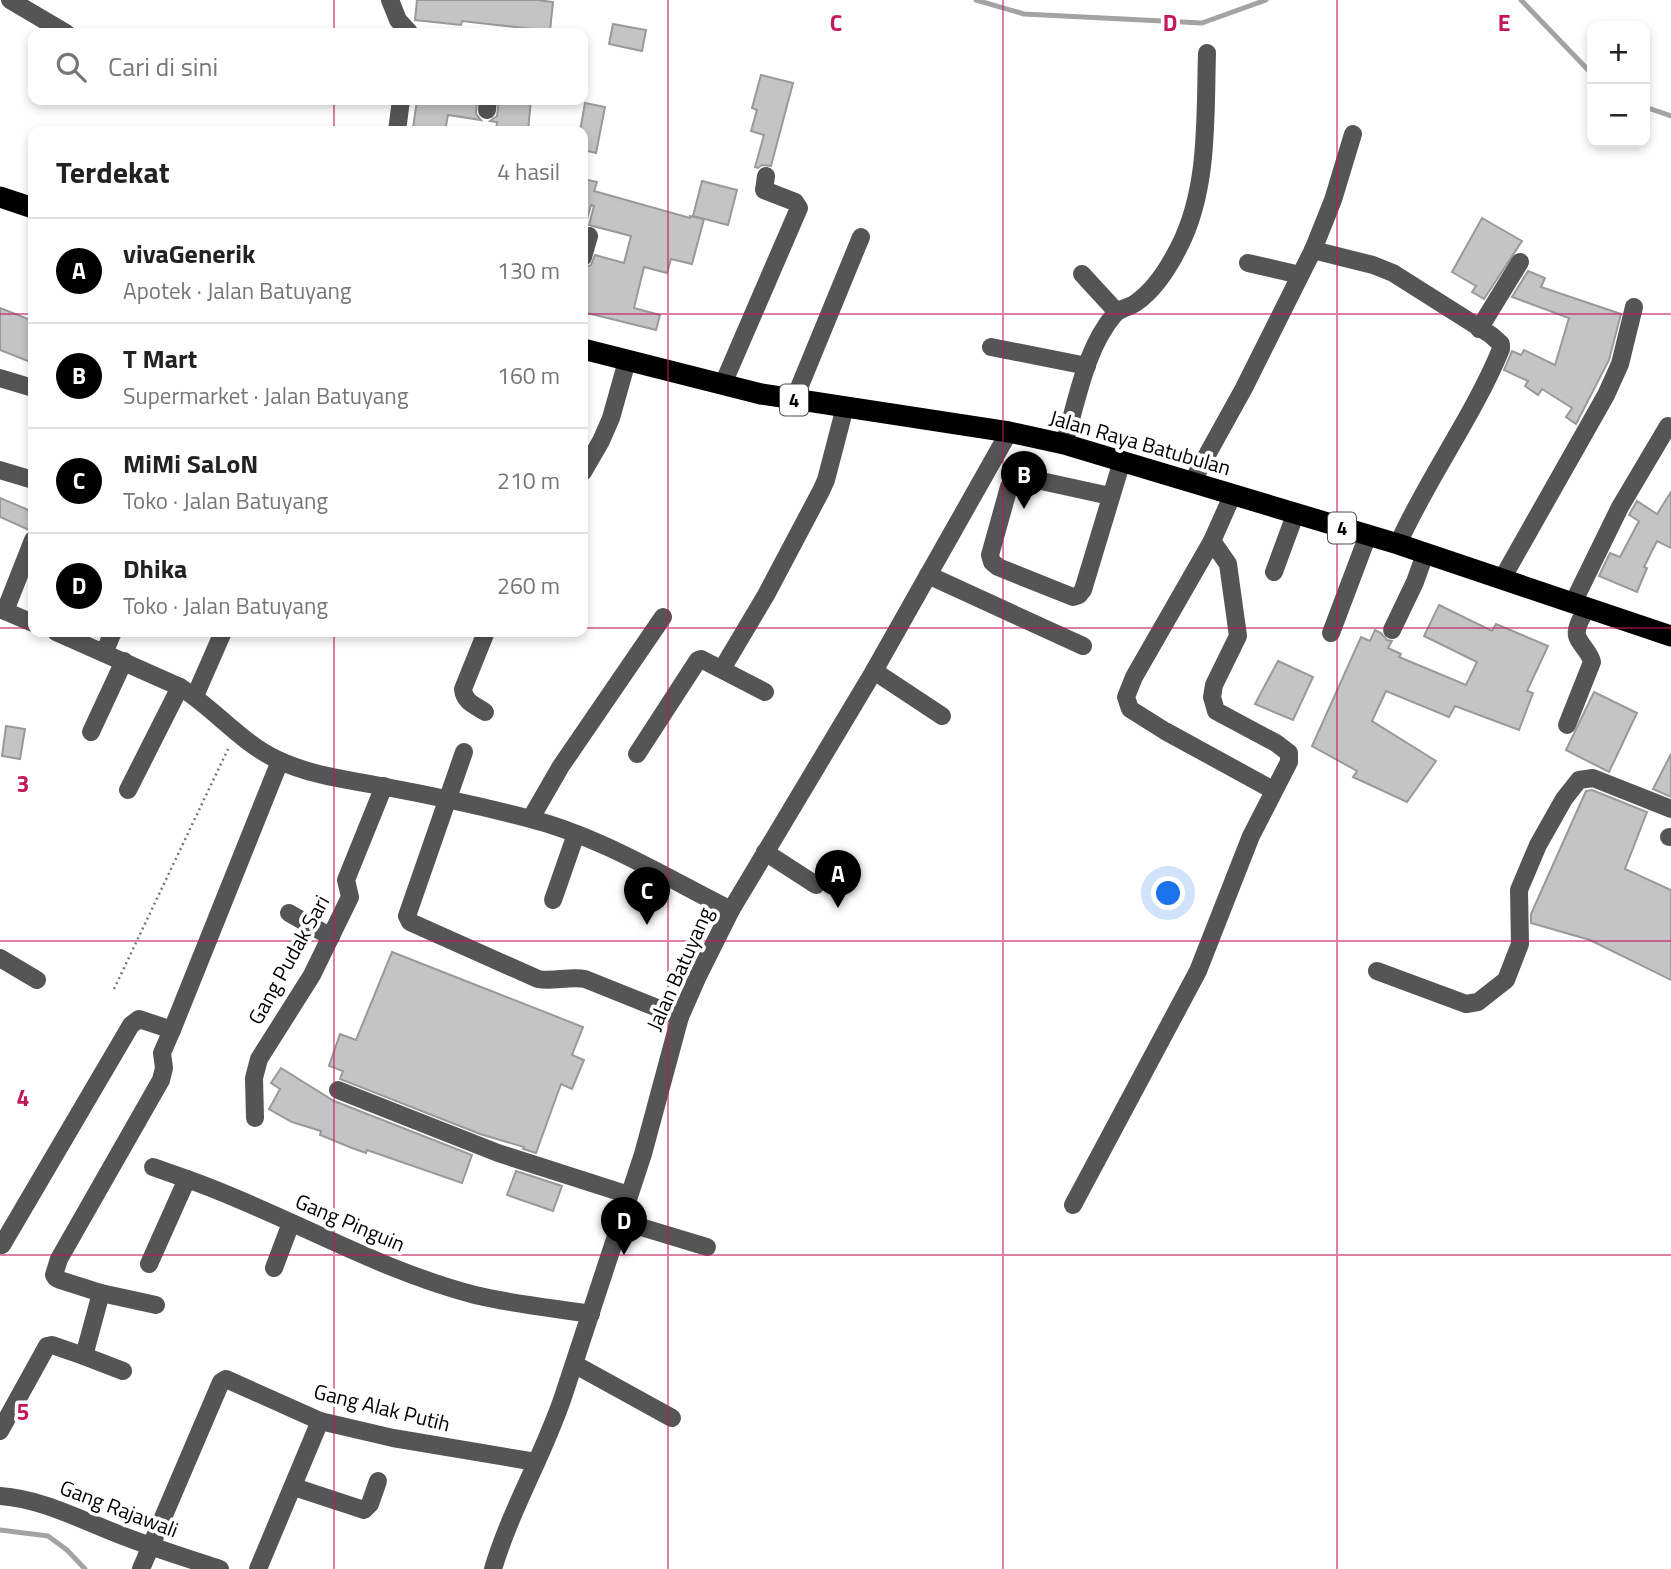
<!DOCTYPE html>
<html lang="id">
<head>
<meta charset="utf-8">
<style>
	:root { --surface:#fff; --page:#f6f6f6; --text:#222; --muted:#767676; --line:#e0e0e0; --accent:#000 }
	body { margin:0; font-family:"Titillium Web",sans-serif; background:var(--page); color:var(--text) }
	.controls { position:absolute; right:21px; top:21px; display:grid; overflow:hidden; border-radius:14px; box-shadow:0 4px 10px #0003 }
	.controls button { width:63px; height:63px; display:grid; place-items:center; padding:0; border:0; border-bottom:2px solid var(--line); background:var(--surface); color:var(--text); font:35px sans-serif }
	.you { position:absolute; left:1169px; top:894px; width:24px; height:24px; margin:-18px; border:5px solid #fff; border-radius:50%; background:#1a73e8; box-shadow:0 0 0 10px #1a73e833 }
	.badge { display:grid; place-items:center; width:46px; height:46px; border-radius:50%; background:var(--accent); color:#fff; font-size:23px; font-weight:700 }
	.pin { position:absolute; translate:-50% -58px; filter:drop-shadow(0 2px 4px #0008) }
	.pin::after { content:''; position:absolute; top:37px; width:24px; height:21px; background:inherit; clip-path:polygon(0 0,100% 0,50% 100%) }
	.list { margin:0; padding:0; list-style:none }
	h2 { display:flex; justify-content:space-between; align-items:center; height:91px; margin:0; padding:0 28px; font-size:30px }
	h2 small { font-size:23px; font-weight:400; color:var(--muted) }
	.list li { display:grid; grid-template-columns:46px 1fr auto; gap:21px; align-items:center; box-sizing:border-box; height:105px; padding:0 28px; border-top:2px solid var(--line) }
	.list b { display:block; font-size:26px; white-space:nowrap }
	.list p { margin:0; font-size:23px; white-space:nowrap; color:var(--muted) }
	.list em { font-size:23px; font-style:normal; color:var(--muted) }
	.icon { flex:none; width:38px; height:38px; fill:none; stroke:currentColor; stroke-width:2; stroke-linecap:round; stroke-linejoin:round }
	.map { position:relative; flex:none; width:1671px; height:1569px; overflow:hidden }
	.search { position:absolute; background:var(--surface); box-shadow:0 4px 10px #0003; left:28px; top:28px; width:560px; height:77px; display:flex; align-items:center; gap:18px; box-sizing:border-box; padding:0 24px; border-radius:14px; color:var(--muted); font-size:26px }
	.panel { position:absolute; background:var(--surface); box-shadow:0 4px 10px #0003; left:28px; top:126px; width:560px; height:511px; border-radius:14px }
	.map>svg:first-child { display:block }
</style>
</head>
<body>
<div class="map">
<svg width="1671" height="1569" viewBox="0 0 1671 1569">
	<rect width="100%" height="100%" fill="#fff"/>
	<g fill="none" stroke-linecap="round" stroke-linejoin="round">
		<g stroke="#a3a3a3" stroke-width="5">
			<path d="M976,0L1024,14L1202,23L1266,0"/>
			<path d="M1521,0L1592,74"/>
			<path d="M1645,107L1671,116"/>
			<path d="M0,1530L48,1536L67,1550L85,1569"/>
		</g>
	</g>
	<g fill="#c4c4c4" stroke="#999" stroke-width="2">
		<path d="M417,0H537L553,2L550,31L462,21L461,25L415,20Z"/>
		<path d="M613,24L646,30L642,51L609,44Z"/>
		<path d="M761,75L793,83L771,166L762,165L758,168L755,167L764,135L751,131L757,110L752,108Z"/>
		<path d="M417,100H477L476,114L481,120L448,115L445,131L413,128Z"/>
		<path d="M499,100H531L528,131H496L497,122L490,121L497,116Z"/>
		<path d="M585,103L605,107L596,153L583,150V131H580Z"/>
		<path d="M583,179L597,182L594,191L690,218V216L704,219L692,264L671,259L667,273L644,267L634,308L660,315L656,330L583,312V268L591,265L595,255L624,263L631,236L589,225L594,206L591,205L587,219L583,218Z"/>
		<path d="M702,181L737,190L728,225L693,216Z"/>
		<path d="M1482,218L1522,241L1484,299L1472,292L1476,286L1452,272Z"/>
		<path d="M1528,271L1545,278L1541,287L1621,314L1609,360L1576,424L1566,417L1572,408L1542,389L1538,395L1525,386L1528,381L1504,370L1512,351L1521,355L1524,350L1555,365L1569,318L1512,297Z"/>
		<path d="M0,308L33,321V363L0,350Z"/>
		<path d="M1671,492V548L1657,541L1644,567L1647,568L1637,592L1599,576L1610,553L1620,557L1639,521L1629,515L1637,501L1657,514Z"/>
		<path d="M0,498L33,512V529L29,530L0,517Z"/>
		<path d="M1439,605L1492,631L1496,624L1548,646L1527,691L1533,693L1519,730L1455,706L1449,717L1386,691L1372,721L1436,761L1407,802L1353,777L1357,771L1312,746L1361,637L1370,641L1375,630L1381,633L1387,640L1392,641L1388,648L1401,654L1399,657L1466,685L1477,662L1424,636Z"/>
		<path d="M1278,661L1313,677L1293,720L1255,704Z"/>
		<path d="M1594,692L1637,713L1609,772L1566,750Z"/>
		<path d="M6,726L25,729L20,759L2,756Z"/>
		<path d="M1671,754V797L1653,789Z"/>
		<path d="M1592,790L1647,812L1625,869L1671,890V980L1590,940L1531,923V914L1586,791Z"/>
		<path d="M392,952L583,1027L572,1055L584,1060L572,1089L561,1084L536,1153L523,1149L524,1147L480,1134L340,1079L343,1071L329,1066L340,1034L356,1040Z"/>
		<path d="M281,1068L334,1101L472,1155L462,1183L367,1150L366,1153L352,1148L320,1135L321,1131L292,1122L269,1109L280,1089L271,1083Z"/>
		<path d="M516,1171L562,1186L553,1211L507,1195Z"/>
	</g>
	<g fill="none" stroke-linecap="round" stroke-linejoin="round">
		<path stroke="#777" stroke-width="2.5" stroke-dasharray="2 3.5" stroke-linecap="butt" d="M114,989L228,749"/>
		<g stroke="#555" stroke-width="18">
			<path d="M10,0L66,33"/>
			<path d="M390,0L398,20L409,32"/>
			<path d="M487,110L488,100"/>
			<path d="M397,131L401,100"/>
			<path d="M1313,250L1373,265L1393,273L1491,335L1501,344V349C1473,417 1428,477 1398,544"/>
			<path d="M583,257L589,236"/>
			<path d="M1248,263L1300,275"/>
			<path d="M1082,274L1116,311"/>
			<path d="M1479,329L1520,262"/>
			<path d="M991,347L1087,366"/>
			<path d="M0,378L33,388"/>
			<path d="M723,384L799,208L795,202L764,190L766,176"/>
			<path d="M794,400L861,237"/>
			<path d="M1064,444C1077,402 1085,349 1114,315C1120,307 1130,308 1137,302C1155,289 1169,267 1179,247C1209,189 1205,117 1207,53"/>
			<path d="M0,470L33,480"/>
			<path d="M583,472L601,441L611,418L627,361"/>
			<path d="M1192,482L1244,388L1313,250L1333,200L1353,134"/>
			<path d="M1110,496L1023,477L1015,480L1009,487L990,555L992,562L998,567L1073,597L1079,595L1083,590L1122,461"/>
			<path d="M1232,496L1212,541L1134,677L1126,697L1130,709L1165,731L1273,790"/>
			<path d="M1274,572L1295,515"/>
			<path d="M928,575L1083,646"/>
			<path d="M1502,579L1606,395L1620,364L1634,307"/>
			<path d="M1573,603L1620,507L1668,426"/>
			<path d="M0,609L33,623"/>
			<path d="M5,611L33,540"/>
			<path d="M1392,630L1415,582L1425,554"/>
			<path d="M56,632L180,687C215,709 240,742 278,760C312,776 350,780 386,787C434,796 481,806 527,818C600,836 665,877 731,910"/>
			<path d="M1331,633L1368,535"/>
			<path d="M104,653L113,632"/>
			<path d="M722,669L766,595L821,491L826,480L845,407"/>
			<path d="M874,671L942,716"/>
			<path d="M195,696L223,632"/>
			<path d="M485,712C475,705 464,702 463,689L486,632"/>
			<path d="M1567,725L1592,662C1590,650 1574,641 1577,630C1578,622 1584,614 1587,607"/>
			<path d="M91,732L124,661"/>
			<path d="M464,752L407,916L410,922L538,979C553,982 569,976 585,979L680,1017"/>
			<path d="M637,754L698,660L701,659L765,692"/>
			<path d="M128,790L180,687"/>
			<path d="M531,818L561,766L663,617"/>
			<path d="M1669,837H1671"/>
			<path d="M765,852L816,885"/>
			<path d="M553,900L576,834"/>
			<path d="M289,913L331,937"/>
			<path d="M0,958L37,980"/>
			<path d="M1377,971L1466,1004L1478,1002L1506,980L1520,944L1519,890L1538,845L1564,799L1579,780L1593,778L1671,809"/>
			<path d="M338,1090L498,1153L629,1195"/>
			<path d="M255,1118L254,1078L259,1059L312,975L350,897L346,880L384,786"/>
			<path d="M153,1167L187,1179"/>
			<path d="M1073,1205L1198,971L1251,836L1289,762V753L1276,743L1216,711L1212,697L1214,685L1238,636L1228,564L1212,541"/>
			<path d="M621,1221L707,1247"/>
			<path d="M2,1245L131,1025L139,1019L172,1030L280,761"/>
			<path d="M149,1264L187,1179C284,1213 374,1269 475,1295C513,1304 552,1308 591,1314"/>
			<path d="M274,1268L291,1223"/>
			<path d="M101,1293L156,1305"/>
			<path d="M574,1364L672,1418"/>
			<path d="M123,1371L84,1356L101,1293L60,1280L56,1278L54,1275L59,1259L161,1080L164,1068L162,1053L172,1030"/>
			<path d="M0,1431L47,1346L52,1345L84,1356"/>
			<path d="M294,1487L364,1510L370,1504L378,1481"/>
			<path d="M0,1496C42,1499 79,1519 118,1534C151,1547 186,1558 220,1569"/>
			<path d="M141,1569L221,1382L226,1379L320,1421L393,1438L536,1462"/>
			<path d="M258,1569L320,1421"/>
			<path d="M493,1569C511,1509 543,1456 563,1397L643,1154L680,1017L698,976L731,910L874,671L1009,432"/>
		</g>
		<g stroke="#000" stroke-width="21">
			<path d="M0,197L33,208"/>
			<path d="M583,349L761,394L1009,432L1064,444L1398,544L1671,636"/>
		</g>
	</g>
	<path fill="none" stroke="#c2185b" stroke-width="2" stroke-opacity="0.55" d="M334,0V33M668,0V1569M1003,0V1569M1337,0V1569M334,100V131M0,314H33M583,314H1671M0,628H33M583,628H1671M334,632V1569M0,941H1671M0,1255H1671"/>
	<g text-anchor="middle" stroke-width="7" stroke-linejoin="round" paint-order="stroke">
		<g fill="#fff" stroke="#4c4c4c" stroke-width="2">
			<rect x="780" y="384.5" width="28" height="31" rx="5"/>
			<rect x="1328" y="512.5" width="28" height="31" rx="5"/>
		</g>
		<g font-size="19" font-weight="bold" fill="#000">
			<text x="794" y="407">4</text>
			<text x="1342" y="535">4</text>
		</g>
		<g font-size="21" fill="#000" stroke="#fff">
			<text transform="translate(1140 443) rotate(16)" y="7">Jalan Raya Batubulan</text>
			<text transform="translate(289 960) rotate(-61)" y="7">Gang Pudak Sari</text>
			<text transform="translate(680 969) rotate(-66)" y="7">Jalan Batuyang</text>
			<text transform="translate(350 1223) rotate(23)" y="7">Gang Pinguin</text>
			<text transform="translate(382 1408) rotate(14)" y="7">Gang Alak Putih</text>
			<text transform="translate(119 1509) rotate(21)" y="7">Gang Rajawali</text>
		</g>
	</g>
	<g font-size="23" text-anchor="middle" font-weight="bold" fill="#c2185b" stroke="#fff" stroke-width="7" stroke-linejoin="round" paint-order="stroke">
		<text x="836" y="31">C</text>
		<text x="1170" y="31">D</text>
		<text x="1504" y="31">E</text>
		<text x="23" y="792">3</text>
		<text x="23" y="1106">4</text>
		<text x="23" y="1420">5</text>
	</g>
</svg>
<div class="controls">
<button>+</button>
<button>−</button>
</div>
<div class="you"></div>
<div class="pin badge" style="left:838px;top:908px">A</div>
<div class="pin badge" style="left:1024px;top:509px">B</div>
<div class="pin badge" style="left:647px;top:925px">C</div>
<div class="pin badge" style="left:624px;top:1255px">D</div>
<div class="search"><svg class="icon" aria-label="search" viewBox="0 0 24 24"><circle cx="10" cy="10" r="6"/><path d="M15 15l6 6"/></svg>Cari di sini</div>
<section class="panel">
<h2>Terdekat<small>4 hasil</small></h2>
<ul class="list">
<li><span class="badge">A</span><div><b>vivaGenerik</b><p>Apotek · Jalan Batuyang</p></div><em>130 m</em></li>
<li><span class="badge">B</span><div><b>T Mart</b><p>Supermarket · Jalan Batuyang</p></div><em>160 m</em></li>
<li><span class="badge">C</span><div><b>MiMi SaLoN</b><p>Toko · Jalan Batuyang</p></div><em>210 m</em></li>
<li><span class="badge">D</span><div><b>Dhika</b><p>Toko · Jalan Batuyang</p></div><em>260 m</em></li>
</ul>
</section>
</div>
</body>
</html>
